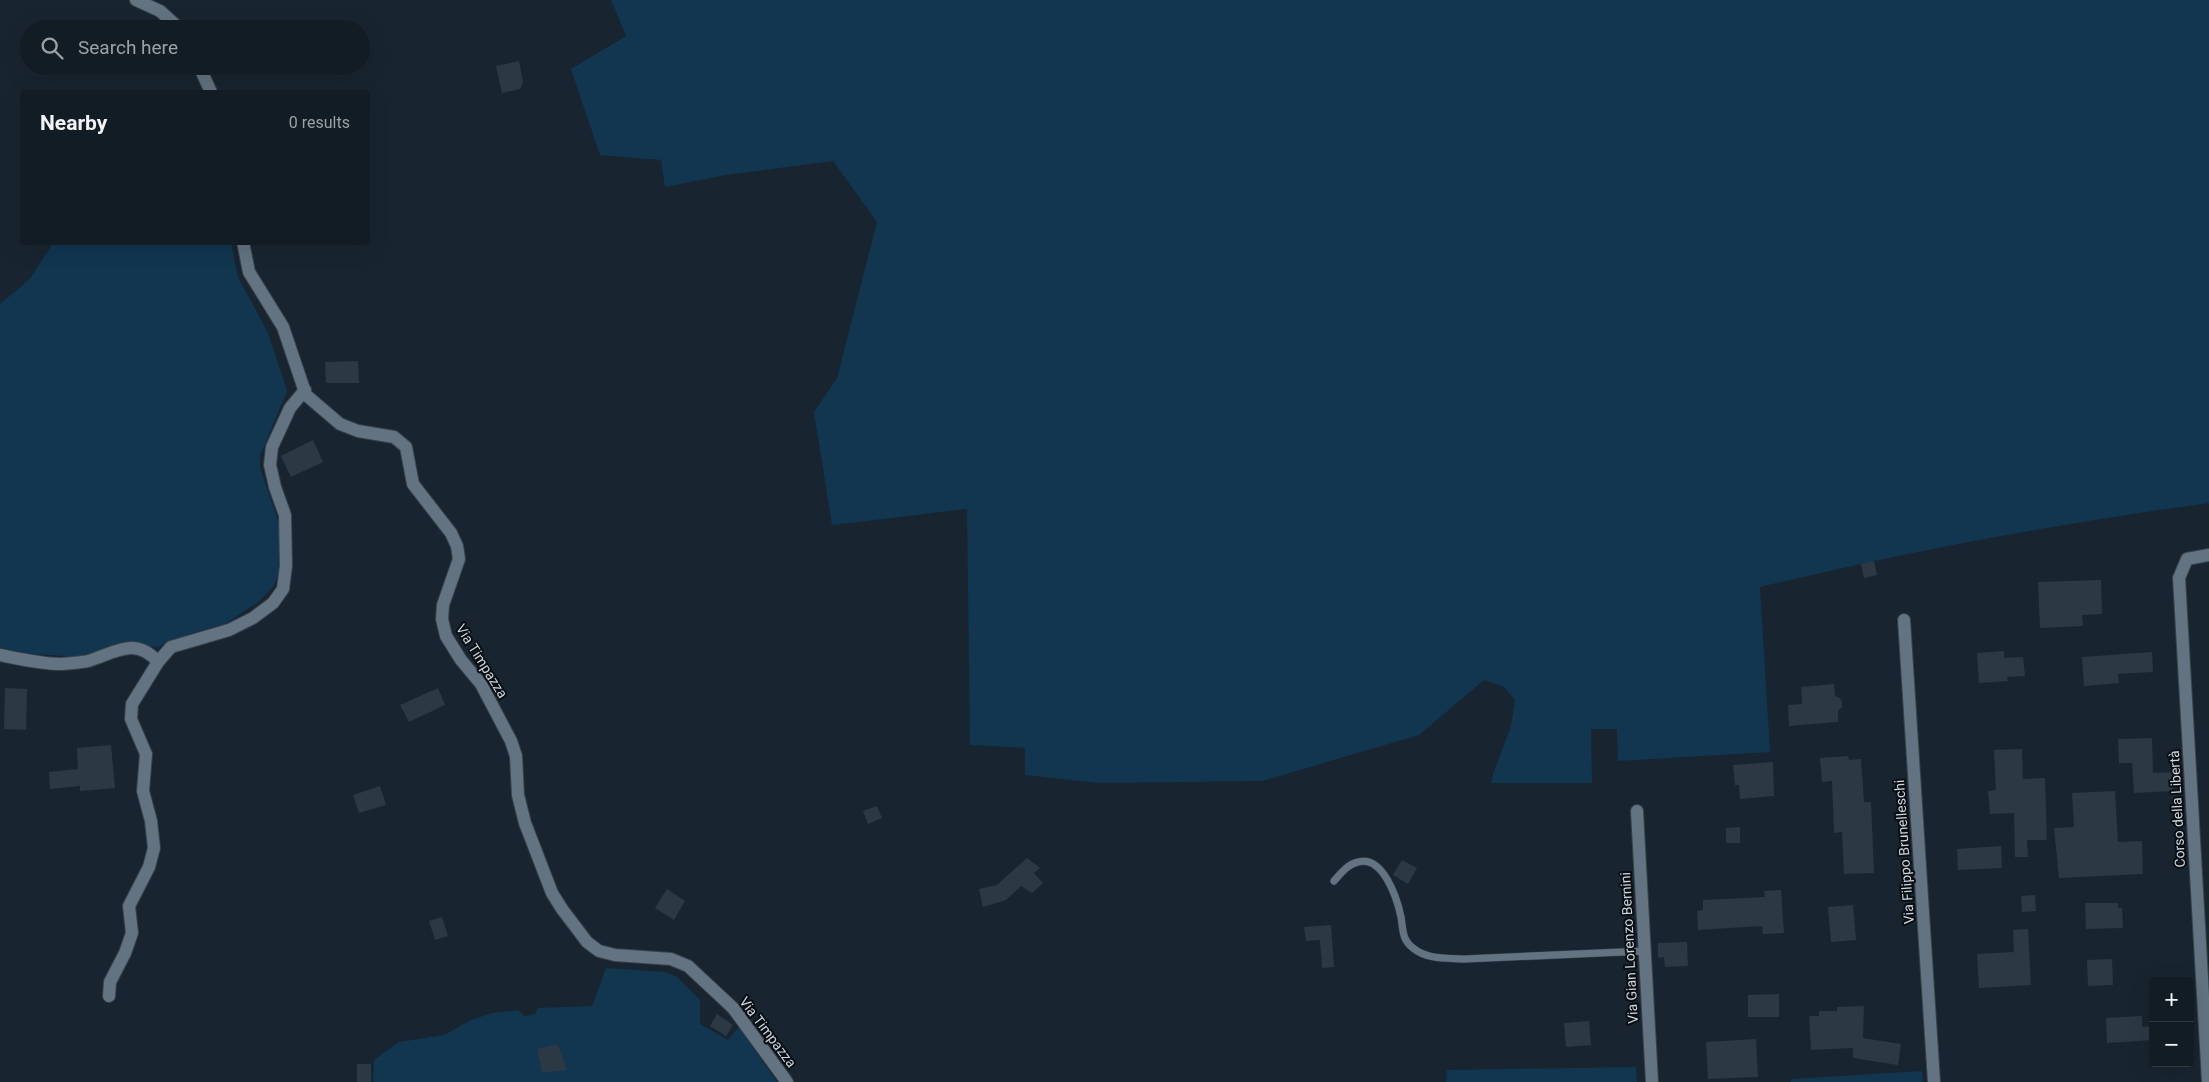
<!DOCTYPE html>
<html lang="en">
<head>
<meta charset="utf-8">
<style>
	:root { --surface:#121c24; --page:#1f2931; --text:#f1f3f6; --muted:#9ca1a6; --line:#313a41 }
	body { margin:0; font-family:Roboto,sans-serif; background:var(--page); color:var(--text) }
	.controls { position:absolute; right:15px; bottom:15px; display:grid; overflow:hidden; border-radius:5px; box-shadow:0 5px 20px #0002 }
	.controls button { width:45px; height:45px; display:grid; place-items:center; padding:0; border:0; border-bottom:1px solid var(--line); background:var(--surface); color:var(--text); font:25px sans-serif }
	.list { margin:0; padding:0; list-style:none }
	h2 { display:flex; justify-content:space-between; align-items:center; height:65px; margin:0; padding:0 20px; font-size:21px }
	h2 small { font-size:16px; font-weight:400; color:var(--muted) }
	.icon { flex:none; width:28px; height:28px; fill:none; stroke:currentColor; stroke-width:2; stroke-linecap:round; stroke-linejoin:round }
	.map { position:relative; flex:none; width:2209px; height:1082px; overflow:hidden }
	.search { position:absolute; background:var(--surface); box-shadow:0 5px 20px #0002; left:20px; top:20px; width:350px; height:55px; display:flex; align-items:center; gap:12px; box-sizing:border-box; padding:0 18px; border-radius:28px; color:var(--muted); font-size:19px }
	.panel { position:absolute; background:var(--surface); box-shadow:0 5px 20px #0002; left:20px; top:90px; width:350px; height:155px; border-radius:5px }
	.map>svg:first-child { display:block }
</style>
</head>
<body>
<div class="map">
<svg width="2209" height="1082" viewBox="0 0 2209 1082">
	<rect width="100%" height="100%" fill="#182530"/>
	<g fill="#123550">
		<path d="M611,0H2209V503C2058,523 1908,552 1760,587L1770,752L1618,761L1617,729H1591L1592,783H1491L1493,774L1511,726L1515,700L1504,687L1484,680L1419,735L1262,781L1099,783L1025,775V748L970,745L967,509L832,525L814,412L837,378L877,222L833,161L726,175L665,187L661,160L600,155L571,69L626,36Z"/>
		<path d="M53,243H231L238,277L268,333L287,391L260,456V468L277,517L280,531V570L274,585L261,600L225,624L192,633L158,647L127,643L75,657L12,652L0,649V304L30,279Z"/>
		<path d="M606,968L665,972L676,976L700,1000V1024L728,1040L739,1027L777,1082H373L374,1060L399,1042L444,1035L471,1020L492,1013L518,1010L524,1016L535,1014L538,1008L592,1006Z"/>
		<path d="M1636,1067L1637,1082H1446L1447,1070Z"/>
		<path d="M1922,1071L1923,1082H1791V1079Z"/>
	</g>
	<g fill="#2b3945">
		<path d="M519,61L523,82L520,89L502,93L496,66Z"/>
		<path d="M358,361L359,383H326L325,362Z"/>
		<path d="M313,440L323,462L291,477L281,456Z"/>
		<path d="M1874,561L1877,575L1864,578L1861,564Z"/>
		<path d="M2101,580L2102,614L2082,615L2083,626L2040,628L2038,582Z"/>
		<path d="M2004,651V658L2023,657L2025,676L2007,677L2008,681L1979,683L1977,653Z"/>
		<path d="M2152,652L2153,672L2118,674L2119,683L2084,686L2082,657Z"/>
		<path d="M1834,684L1835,696L1840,698L1842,702V707L1838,711V722L1789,726L1788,705L1802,704L1801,687Z"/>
		<path d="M5,688L27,689L26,730L4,729Z"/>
		<path d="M438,688L445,705L409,722L400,705Z"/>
		<path d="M2152,738L2153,773L2172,772L2173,791L2134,793L2132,763H2119L2118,739Z"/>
		<path d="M111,745L115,788L80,791V786L50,789L49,772L78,769L77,748Z"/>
		<path d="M2022,749L2023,779L2045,778L2047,840H2027L2028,857H2015L2014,813L1990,814L1988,791L1996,790L1994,750Z"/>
		<path d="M1848,756L1849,760L1861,759L1864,802H1871L1874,873L1844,874L1842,832L1834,833L1832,781L1822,782L1820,758Z"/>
		<path d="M1773,762L1774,796L1740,799L1739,785H1735L1733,765Z"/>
		<path d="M380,786L386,805L359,813L353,795Z"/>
		<path d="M2115,791L2118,842L2142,841L2143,874L2059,878L2054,828L2074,827L2072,793Z"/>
		<path d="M877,806L882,818L868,824L863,811Z"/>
		<path d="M1740,827V843H1726V828Z"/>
		<path d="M2001,846L2002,868L1958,870L1957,849Z"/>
		<path d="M1027,858L1040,868L1034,873L1043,883L1032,893L1021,886L1006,900L983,907L979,889L997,885Z"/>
		<path d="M1402,860L1417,868L1408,884L1393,875Z"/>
		<path d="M667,889L685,901L674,920L655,908Z"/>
		<path d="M1781,890L1784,933L1763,934L1762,926L1698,930L1697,911L1703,910V900L1765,897L1764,891Z"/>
		<path d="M2035,895L2036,911L2022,912L2021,896Z"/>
		<path d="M2085,903H2118V908H2122L2123,928L2086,929Z"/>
		<path d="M1853,905L1856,940L1831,942L1828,907Z"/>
		<path d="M442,917L448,936L435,940L429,921Z"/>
		<path d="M1331,925L1334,967L1322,968L1320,940L1306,941L1304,927Z"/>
		<path d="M2028,929L2031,985L1979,988L1977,954L2014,952L2013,930Z"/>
		<path d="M1687,942L1688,966L1665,967L1664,957L1658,958V943Z"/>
		<path d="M2112,959L2113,985L2088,986L2087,960Z"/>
		<path d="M1779,994V1017H1748V995Z"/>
		<path d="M1864,1006L1863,1038L1901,1044L1898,1065L1853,1058V1048L1811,1050L1809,1016H1819V1011H1837V1007Z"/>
		<path d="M717,1014L733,1025L726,1036L710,1026Z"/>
		<path d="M2142,1016V1027L2153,1026V1040L2107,1043L2106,1018Z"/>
		<path d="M1589,1021L1591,1045L1566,1047L1564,1023Z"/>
		<path d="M1756,1039L1758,1077L1708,1079L1706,1042Z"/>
		<path d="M558,1044L567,1070L542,1073L537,1049Z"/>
		<rect x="357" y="1064" width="14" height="18"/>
	</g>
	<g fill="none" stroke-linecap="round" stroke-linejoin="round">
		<defs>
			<path id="lane" d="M1334,881C1341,873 1348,864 1358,862C1383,855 1397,898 1401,917C1403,929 1402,940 1413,948C1427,960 1449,958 1465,959L1645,951"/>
			<g id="street">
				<path d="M136,0L160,11L180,29"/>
				<path d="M199,66L211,92"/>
				<path d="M243,242L249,272L283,327L306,395L340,424L358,431L394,437L406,447L413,484L451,533L457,546L459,559L443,605L442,619L446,636L461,660L481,684L511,741L516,756L518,795L525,823L552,893L562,909L587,942L599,951L615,955L671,959L688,966L733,1008L787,1082"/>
				<path d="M1904,620L1934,1082"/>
				<path d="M0,655C20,659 41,664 61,664C70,663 80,663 88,661C115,653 135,636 158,662"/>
				<path d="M1637,811L1652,1082"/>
				<path d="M109,996L110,982L125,953L132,933L129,906L149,867L154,848L151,821L143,791L146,754L131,719L132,704L158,662L171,647L229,630L253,618L273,603L283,589L286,566L285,515L275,487L270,465L272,447L290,408L305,390"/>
				<path d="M2208,1082L2179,578L2187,559L2209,555"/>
			</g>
		</defs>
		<use href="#lane" stroke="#38424b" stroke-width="8"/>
		<use href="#street" stroke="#38424b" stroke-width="14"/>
		<use href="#lane" stroke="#637381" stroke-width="7"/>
		<use href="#street" stroke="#637381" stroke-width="12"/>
	</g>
	<g text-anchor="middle" stroke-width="4" stroke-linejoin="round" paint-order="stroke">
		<g font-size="14" fill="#ced6de" stroke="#080e13">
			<text transform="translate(482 661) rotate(58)" y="5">Via Timpazza</text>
			<text transform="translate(2177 809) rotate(-93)" y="5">Corso della Libertà</text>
			<text transform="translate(1904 852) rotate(-94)" y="5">Via Filippo Brunelleschi</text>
			<text transform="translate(1629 948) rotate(-93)" y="5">Via Gian Lorenzo Bernini</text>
			<text transform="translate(768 1032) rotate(53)" y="5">Via Timpazza</text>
		</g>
	</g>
</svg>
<div class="controls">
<button>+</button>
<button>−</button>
</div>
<div class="search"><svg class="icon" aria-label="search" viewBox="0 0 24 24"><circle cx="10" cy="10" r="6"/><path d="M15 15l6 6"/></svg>Search here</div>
<section class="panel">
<h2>Nearby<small>0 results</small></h2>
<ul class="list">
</ul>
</section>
</div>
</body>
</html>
